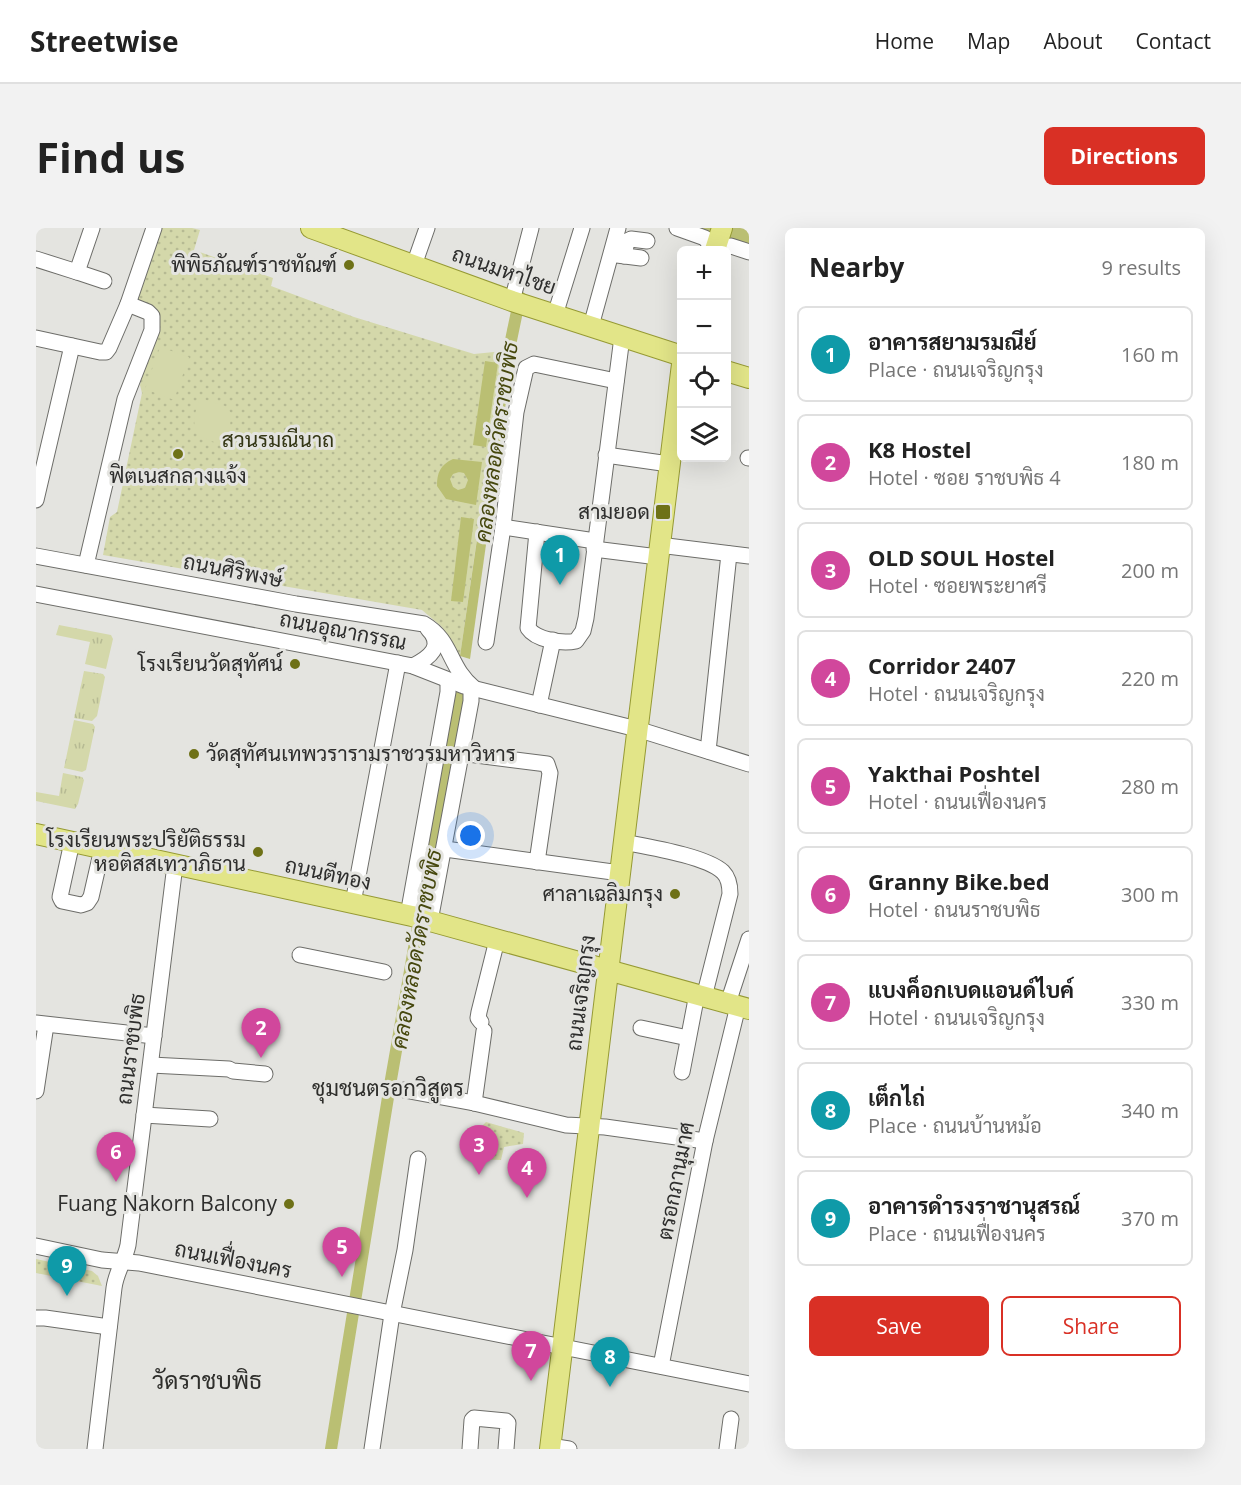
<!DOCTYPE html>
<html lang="en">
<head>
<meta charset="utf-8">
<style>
	:root { --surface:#fff; --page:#f2f2f2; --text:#222; --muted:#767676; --line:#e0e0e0; --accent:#d93025 }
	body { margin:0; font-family:"Open Sans",Sarabun,sans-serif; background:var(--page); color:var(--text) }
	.controls { position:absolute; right:18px; top:18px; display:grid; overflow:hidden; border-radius:9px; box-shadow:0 6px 24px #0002 }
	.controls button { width:54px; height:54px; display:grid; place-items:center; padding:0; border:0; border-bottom:2px solid var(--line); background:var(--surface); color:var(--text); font:30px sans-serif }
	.you { position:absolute; left:435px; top:608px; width:21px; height:21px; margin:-15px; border:4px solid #fff; border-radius:50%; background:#1a73e8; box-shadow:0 0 0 9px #1a73e833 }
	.badge { display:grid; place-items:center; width:39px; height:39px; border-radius:50%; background:var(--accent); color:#fff; font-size:20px; font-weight:700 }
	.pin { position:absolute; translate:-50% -50px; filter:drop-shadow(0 2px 3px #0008) }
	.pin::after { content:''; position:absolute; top:32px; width:21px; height:18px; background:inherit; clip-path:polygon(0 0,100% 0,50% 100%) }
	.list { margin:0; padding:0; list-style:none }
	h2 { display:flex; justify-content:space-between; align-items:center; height:78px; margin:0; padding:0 24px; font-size:26px }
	h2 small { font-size:20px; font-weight:400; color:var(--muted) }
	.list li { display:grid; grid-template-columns:39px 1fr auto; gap:18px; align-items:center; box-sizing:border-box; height:96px; margin:0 12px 12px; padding:0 12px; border:2px solid var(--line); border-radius:9px }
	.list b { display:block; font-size:22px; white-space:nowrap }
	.list p { margin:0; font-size:20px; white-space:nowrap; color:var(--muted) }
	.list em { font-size:20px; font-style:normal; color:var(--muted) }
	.actions { display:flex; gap:12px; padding:18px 24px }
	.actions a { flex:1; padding:14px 0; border:2px solid var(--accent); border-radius:9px; text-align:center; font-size:21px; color:var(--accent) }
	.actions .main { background:var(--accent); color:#fff }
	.icon { flex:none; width:33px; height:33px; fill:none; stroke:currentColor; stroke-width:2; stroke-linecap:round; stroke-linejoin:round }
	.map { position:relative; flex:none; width:713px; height:1221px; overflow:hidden; border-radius:9px }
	header { display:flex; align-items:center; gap:36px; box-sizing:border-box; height:84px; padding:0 30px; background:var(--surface); border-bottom:2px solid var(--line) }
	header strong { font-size:28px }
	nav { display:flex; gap:33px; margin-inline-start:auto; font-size:21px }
	.intro { display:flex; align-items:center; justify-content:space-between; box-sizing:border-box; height:144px; padding:0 36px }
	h1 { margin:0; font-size:42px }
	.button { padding:15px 27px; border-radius:9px; background:var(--accent); color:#fff; font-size:21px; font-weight:700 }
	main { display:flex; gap:36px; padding:0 36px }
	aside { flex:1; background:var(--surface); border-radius:9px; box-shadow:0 6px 24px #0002 }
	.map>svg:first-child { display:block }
</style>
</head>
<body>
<header>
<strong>Streetwise</strong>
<nav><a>Home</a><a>Map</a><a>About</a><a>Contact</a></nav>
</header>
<div class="intro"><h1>Find us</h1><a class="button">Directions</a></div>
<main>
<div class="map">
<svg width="713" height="1221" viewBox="0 0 713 1221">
	<defs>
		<pattern id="grass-tufts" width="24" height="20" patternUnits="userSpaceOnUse" patternTransform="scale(1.5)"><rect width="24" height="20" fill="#d4d8aa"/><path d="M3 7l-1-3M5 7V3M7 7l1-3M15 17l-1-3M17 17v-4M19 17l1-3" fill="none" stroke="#b6ba93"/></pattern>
		<pattern id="park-dots" width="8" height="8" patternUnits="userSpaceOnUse" patternTransform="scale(1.5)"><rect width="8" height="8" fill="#d4d8aa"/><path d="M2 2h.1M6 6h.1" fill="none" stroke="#b6ba93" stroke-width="1.8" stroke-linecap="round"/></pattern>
	</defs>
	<rect width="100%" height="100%" fill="#e4e4e0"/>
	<g fill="url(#grass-tufts)">
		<path d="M23,397L75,407L77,411L70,441L49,436L54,414L20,407Z"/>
		<path d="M48,443L67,446L69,449L61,488L56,493L38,490Z"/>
		<path d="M38,492L57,496L59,499L50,542L46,544L28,540Z"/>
		<path d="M27,545L46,549L48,552L42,576L39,581L0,573V564L23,568Z"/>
	</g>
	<g fill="url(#park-dots)">
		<path d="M120,0H156L164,2L158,22L237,50L235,58L318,89L438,126L468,123L424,428L406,399L386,382L67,327L74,289L81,284L106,165L104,157L120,89L97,70Z"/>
		<path d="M450,894L488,905L487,916L468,919L465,932L436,931L447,897Z"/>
		<path d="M0,1031L56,1043L62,1048L66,1058L0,1045Z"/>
	</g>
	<g fill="#d4d8aa">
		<path d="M124,119L153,129L138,172L109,161Z"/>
		<path d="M164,170L189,178L195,185L193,215C186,217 180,215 173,212C152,205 158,187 164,170Z"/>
	</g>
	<g fill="#babf73" fill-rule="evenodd">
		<path d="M652,0H713V19Z"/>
		<path d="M472,99L480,102L434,431L424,428Z"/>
		<path d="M449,133L462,135L450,219L437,217Z"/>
		<path d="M417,231L446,234L440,277L410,271L401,258C401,245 404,237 417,231ZM423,244L428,245L432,252L429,260L422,262L417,259L414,251L417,246Z"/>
		<path d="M425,289L438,291L427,374L415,373Z"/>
	</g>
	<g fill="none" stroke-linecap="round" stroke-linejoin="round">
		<g stroke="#babf73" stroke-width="12">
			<path d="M474,117L484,69"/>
			<path d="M295,1221L354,857L422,469"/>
		</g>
		<defs>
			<g id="minor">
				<path d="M641,0L669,10L678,22"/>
				<path d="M681,22L695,18L713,24"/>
				<path d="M581,27L605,30"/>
				<path d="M588,28L591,13L595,11L611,13"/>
				<path d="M0,31L41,44L56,0"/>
				<path d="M378,37L391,0"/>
				<path d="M41,44L68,53"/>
				<path d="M476,73L495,0"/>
				<path d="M519,87L546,0"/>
				<path d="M555,98L582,0"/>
				<path d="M0,110L64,124H70L73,120L92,76L118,0"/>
				<path d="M570,227L633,236"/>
				<path d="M712,230H713"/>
				<path d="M0,272L36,118"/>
				<path d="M467,299L559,313"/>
				<path d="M501,304L492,400C500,412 526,416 540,413L547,403L550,390L586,109"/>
				<path d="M623,317L713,328"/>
				<path d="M558,321L622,329"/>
				<path d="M0,328L260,376L388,396C417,413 412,439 438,460"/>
				<path d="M50,337L89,171L116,102V88L112,84L92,76"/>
				<path d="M0,366L377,438L428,458L601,501L713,536"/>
				<path d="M450,414L467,299L480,184L490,140L498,136L580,153"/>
				<path d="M377,438C393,430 409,418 392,401"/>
				<path d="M503,477L517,412"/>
				<path d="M672,523L693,326"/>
				<path d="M424,525L511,536L514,545L501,634"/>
				<path d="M36,614L24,669L26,673L45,677L51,675L55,669L66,621"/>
				<path d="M587,614C612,619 670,628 687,644C693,650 694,658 694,666L668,769"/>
				<path d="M409,621L584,645"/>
				<path d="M317,675L362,435"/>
				<path d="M372,687L412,464V453"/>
				<path d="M394,693L435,473V459"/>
				<path d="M264,727L348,744"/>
				<path d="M692,775L713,711"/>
				<path d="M445,794L442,790L443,784L461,712"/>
				<path d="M0,795L118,808"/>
				<path d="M605,800L652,810"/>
				<path d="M115,837L193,841L197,843L229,846"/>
				<path d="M646,844L661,766"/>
				<path d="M368,862L438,875L530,897L569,899L669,913"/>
				<path d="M0,863L10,797"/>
				<path d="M438,875L448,803"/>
				<path d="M108,887L174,891"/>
				<path d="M0,1018L66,1032L103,1035L713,1156"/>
				<path d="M0,1090H9L73,1099"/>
				<path d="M625,1138L669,913L702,778"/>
				<path d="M514,1218L533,1221"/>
				<path d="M59,1221L78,1060C80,1044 89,1032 92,1017L139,637"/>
				<path d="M336,1221L356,1086L369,1022L382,931"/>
				<path d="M434,1221L436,1192L438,1190L470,1193L472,1195L470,1221"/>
				<path d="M691,1221L695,1191"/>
			</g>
			<g id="major">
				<path d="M275,0L476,73L646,128"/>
				<path d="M679,22L686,0"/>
				<path d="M690,143L713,150"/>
				<path d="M0,606L376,688L713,781"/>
				<path d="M514,1221L646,136"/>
			</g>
		</defs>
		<use href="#minor" stroke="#6d6d69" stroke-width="17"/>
		<use href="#major" stroke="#969a34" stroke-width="22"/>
		<use href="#minor" stroke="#fff" stroke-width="15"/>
		<use href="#major" stroke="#e2e588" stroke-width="20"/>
	</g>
	<g fill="#6e7117" stroke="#e4e4e0" stroke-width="2">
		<circle cx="313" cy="37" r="6"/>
		<circle cx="142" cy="226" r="6"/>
		<rect x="619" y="276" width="16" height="16" rx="3"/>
		<circle cx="259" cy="436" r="6"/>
		<circle cx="158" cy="526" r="6"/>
		<circle cx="222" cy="624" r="6"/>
		<circle cx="639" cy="666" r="6"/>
		<circle cx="253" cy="976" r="6"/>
	</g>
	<g text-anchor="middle" stroke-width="6" stroke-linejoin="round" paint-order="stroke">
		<g font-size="21" fill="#2e2e2d" stroke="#e4e4e0" text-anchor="end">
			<text x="301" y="44">พิพิธภัณฑ์ราชทัณฑ์</text>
			<text x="142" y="255" text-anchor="middle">ฟิตเนสกลางแจ้ง</text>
			<text x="614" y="291">สามยอด</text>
			<text x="247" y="443">โรงเรียนวัดสุทัศน์</text>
			<text x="170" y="533" text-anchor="start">วัดสุทัศนเทพวรารามราชวรมหาวิหาร</text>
			<text x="210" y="619">โรงเรียนพระปริยัติธรรม<tspan x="210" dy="24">หอติสสเทวาภิธาน</tspan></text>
			<text x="627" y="673">ศาลาเฉลิมกรุง</text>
			<text x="241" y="983">Fuang Nakorn Balcony</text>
		</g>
		<g font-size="21" fill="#2e2e2d" stroke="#e4e4e0">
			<text transform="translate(468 43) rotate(19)" y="7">ถนนมหาไชย</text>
			<text transform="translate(197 343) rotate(11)" y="7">ถนนศิริพงษ์</text>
			<text transform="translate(307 403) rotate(11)" y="7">ถนนอุณากรรณ</text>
			<text transform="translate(292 646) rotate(12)" y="7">ถนนตีทอง</text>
			<text transform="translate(545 765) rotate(-83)" y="7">ถนนเจริญกรุง</text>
			<text transform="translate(95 821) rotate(-83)" y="7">ถนนราชบพิธ</text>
			<text transform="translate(640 953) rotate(-79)" y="7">ตรอกภานุมาศ</text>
			<text transform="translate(197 1032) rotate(11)" y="7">ถนนเฟื่องนคร</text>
		</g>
		<g font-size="21" fill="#343615" stroke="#e4e4e0">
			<text x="242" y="219">สวนรมณีนาถ</text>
		</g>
		<g font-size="22" font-style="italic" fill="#46480e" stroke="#e4e4e0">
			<text transform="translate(460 214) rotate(-82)" y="8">คลองหลอดวัดราชบพิธ</text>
			<text transform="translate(380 721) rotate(-80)" y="8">คลองหลอดวัดราชบพิธ</text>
		</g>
		<g font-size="22" fill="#2e2e2b" stroke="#e4e4e0">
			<text x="352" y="868">ชุมชนตรอกวิสูตร</text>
		</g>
		<g font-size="24" fill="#2e2e2b" stroke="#e4e4e0">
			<text x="171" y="1161">วัดราชบพิธ</text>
		</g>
	</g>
</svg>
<div class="controls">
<button>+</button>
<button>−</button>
<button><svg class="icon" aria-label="locate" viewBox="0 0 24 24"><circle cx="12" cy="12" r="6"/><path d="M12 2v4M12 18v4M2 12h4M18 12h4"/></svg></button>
<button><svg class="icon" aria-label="layers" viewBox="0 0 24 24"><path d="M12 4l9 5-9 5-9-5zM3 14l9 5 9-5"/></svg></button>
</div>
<div class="you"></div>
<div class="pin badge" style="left:524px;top:357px;background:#0f9aa8">1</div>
<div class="pin badge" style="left:225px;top:830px;background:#d1479c">2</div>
<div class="pin badge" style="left:443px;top:947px;background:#d1479c">3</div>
<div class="pin badge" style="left:491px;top:970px;background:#d1479c">4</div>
<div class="pin badge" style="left:306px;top:1049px;background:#d1479c">5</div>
<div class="pin badge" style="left:80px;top:954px;background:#d1479c">6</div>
<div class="pin badge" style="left:495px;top:1153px;background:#d1479c">7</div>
<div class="pin badge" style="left:574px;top:1159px;background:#0f9aa8">8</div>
<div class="pin badge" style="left:31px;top:1068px;background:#0f9aa8">9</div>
</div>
<aside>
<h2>Nearby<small>9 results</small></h2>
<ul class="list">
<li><span class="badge" style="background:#0f9aa8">1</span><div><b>อาคารสยามรมณีย์</b><p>Place · ถนนเจริญกรุง</p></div><em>160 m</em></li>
<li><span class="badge" style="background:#d1479c">2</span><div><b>K8 Hostel</b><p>Hotel · ซอย ราชบพิธ 4</p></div><em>180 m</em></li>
<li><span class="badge" style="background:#d1479c">3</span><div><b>OLD SOUL Hostel</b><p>Hotel · ซอยพระยาศรี</p></div><em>200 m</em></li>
<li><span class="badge" style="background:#d1479c">4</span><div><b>Corridor 2407</b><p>Hotel · ถนนเจริญกรุง</p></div><em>220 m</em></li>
<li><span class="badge" style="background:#d1479c">5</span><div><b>Yakthai Poshtel</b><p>Hotel · ถนนเฟื่องนคร</p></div><em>280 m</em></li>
<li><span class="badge" style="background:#d1479c">6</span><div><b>Granny Bike.bed</b><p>Hotel · ถนนราชบพิธ</p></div><em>300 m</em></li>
<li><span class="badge" style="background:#d1479c">7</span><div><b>แบงค็อกเบดแอนด์ไบค์</b><p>Hotel · ถนนเจริญกรุง</p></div><em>330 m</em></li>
<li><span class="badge" style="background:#0f9aa8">8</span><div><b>เต็กไถ่</b><p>Place · ถนนบ้านหม้อ</p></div><em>340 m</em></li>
<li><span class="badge" style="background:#0f9aa8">9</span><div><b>อาคารดำรงราชานุสรณ์</b><p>Place · ถนนเฟื่องนคร</p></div><em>370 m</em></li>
</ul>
<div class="actions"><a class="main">Save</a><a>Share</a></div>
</aside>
</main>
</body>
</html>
